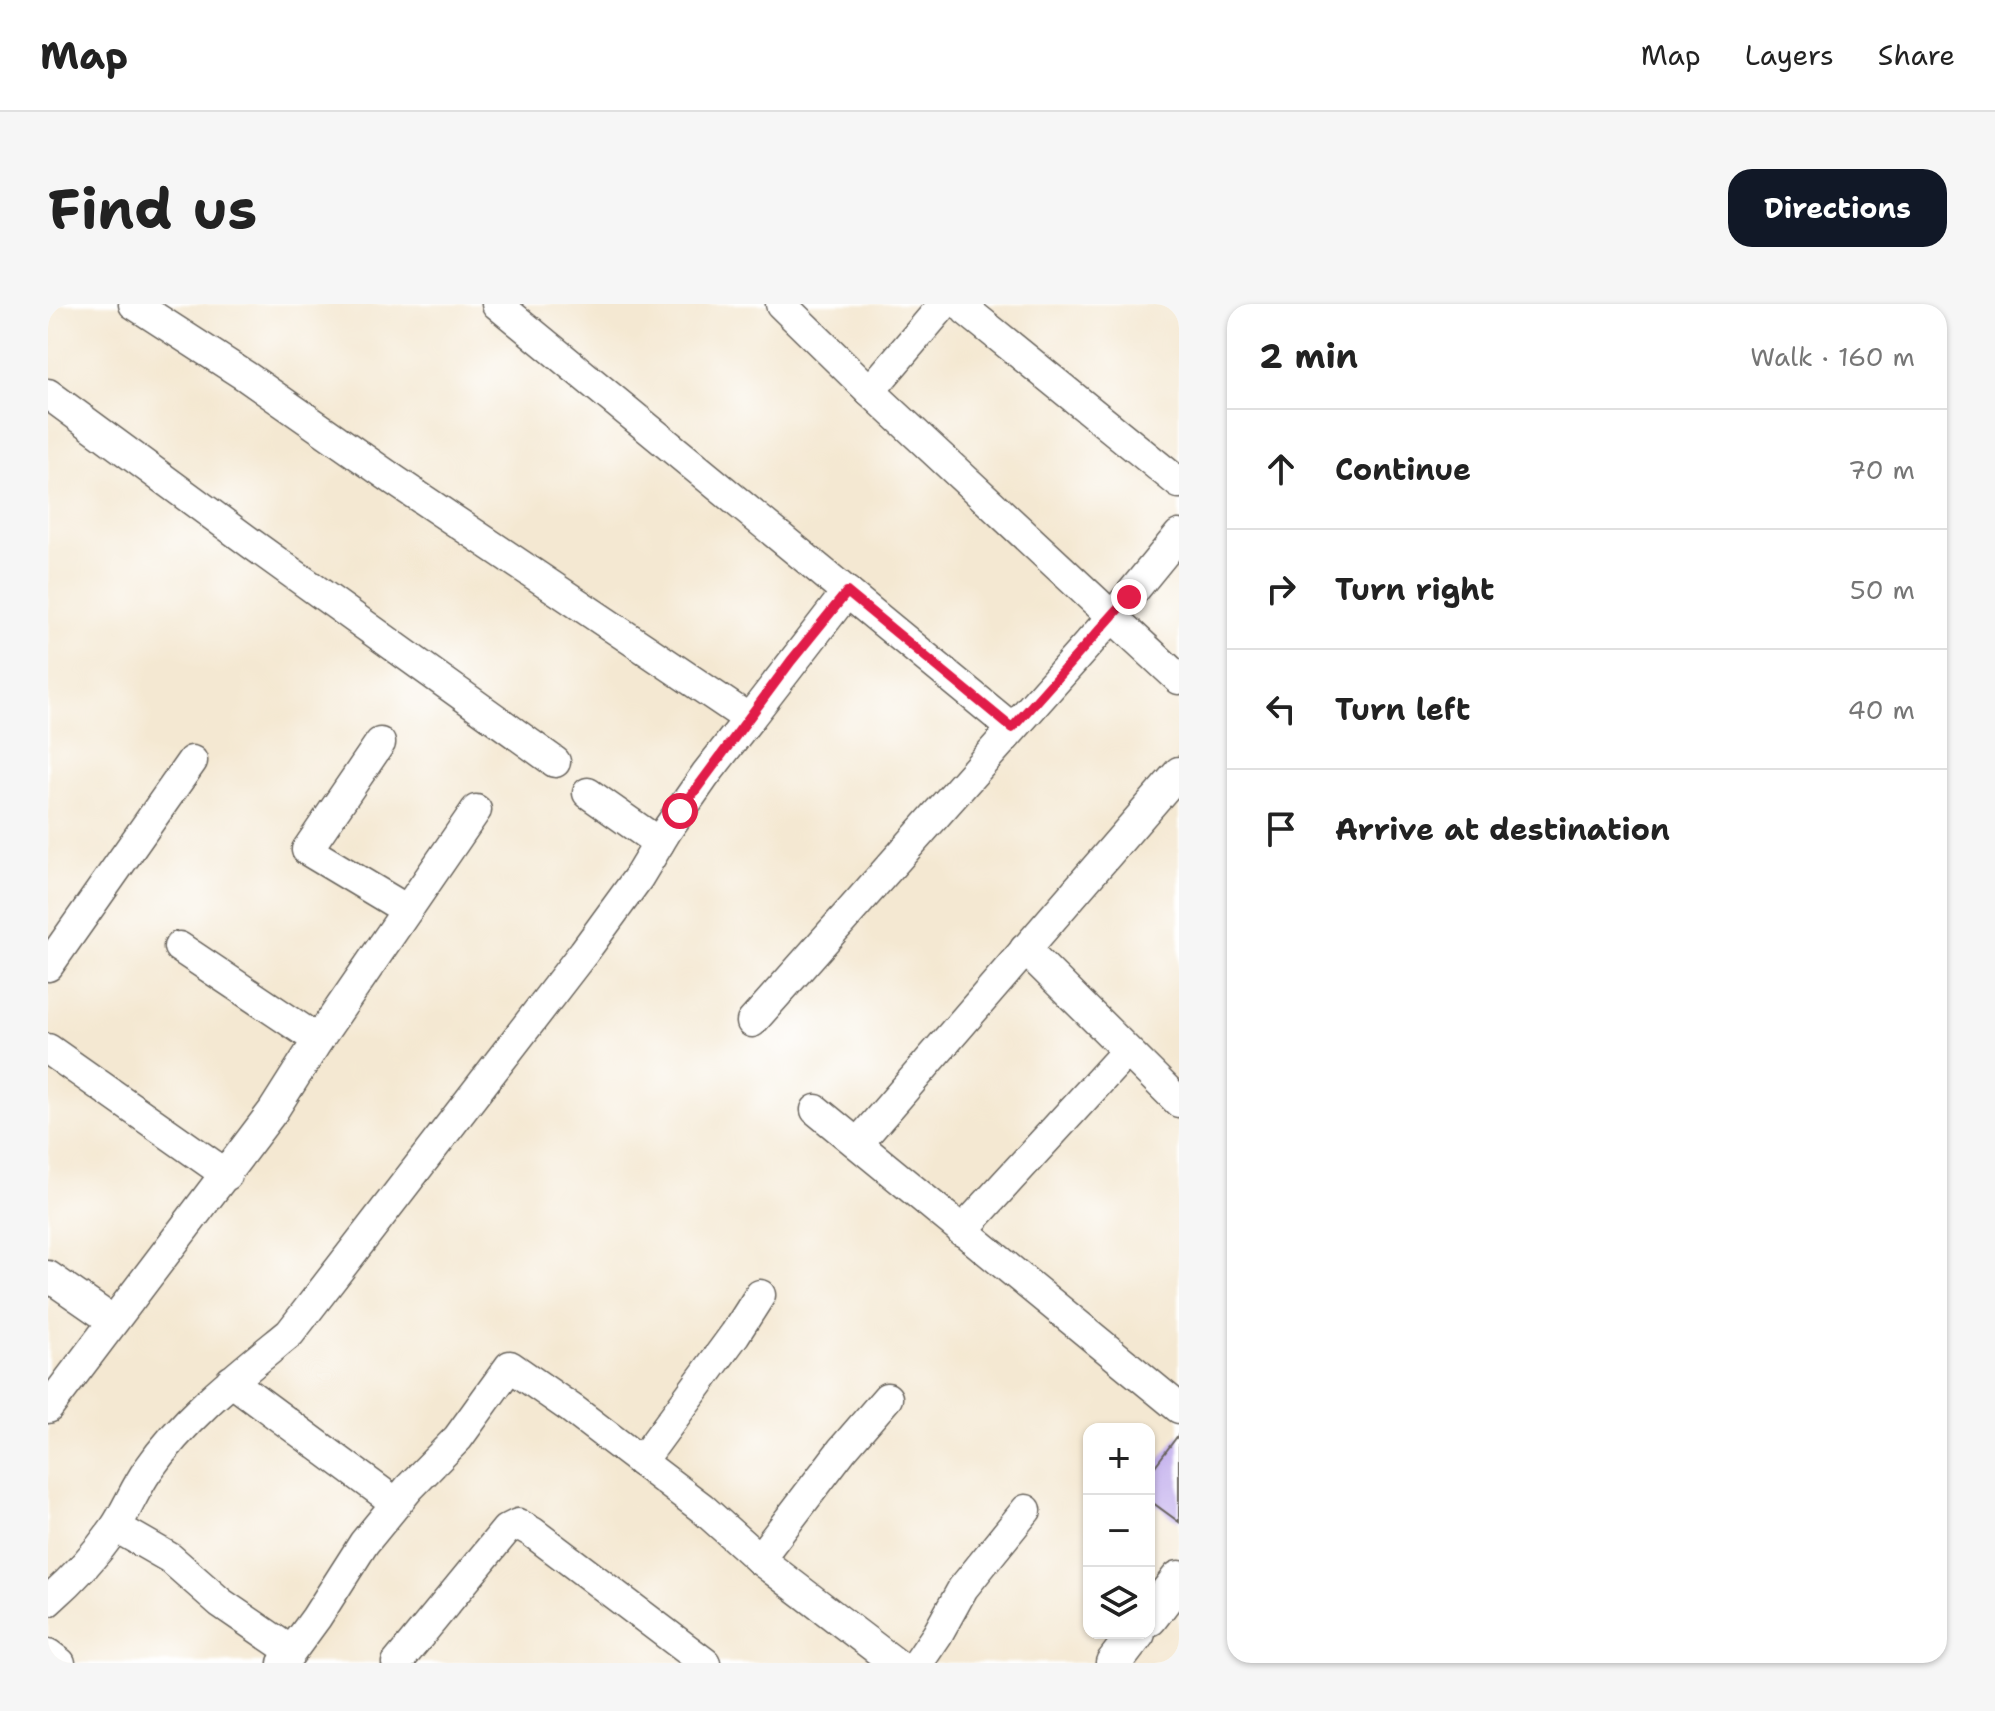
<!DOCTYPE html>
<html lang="en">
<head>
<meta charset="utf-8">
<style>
	:root { --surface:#fff; --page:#f6f6f6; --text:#222; --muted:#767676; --line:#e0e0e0; --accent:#111827 }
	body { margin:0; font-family:"Shantell Sans",sans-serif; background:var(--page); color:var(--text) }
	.controls { position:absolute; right:24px; bottom:24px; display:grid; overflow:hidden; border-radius:16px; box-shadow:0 2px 6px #0004 }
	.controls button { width:72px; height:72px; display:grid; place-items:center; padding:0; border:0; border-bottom:2px solid var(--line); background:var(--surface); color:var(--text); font:40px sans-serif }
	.stop { position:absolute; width:24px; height:24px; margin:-18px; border:6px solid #e11d48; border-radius:50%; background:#fff }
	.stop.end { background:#e11d48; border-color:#fff; box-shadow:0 2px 8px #0008 }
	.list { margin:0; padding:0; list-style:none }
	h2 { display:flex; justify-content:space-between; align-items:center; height:104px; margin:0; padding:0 32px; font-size:34px }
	h2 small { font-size:26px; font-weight:400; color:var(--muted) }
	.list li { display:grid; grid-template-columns:52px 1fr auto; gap:24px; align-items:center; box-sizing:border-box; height:120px; padding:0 32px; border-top:2px solid var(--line) }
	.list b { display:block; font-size:30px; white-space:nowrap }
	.list em { font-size:26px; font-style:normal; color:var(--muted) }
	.icon { flex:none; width:44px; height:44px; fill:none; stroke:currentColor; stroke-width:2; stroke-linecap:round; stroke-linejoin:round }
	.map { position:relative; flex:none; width:1131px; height:1359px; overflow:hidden; border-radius:24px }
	header { display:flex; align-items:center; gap:48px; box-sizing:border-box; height:112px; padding:0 40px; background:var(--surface); border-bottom:2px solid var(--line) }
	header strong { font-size:38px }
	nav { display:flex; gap:44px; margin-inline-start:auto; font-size:28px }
	.intro { display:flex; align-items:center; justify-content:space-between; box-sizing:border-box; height:192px; padding:0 48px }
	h1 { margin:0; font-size:56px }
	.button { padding:20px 36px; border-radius:24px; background:var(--accent); color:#fff; font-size:28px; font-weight:700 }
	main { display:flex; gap:48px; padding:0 48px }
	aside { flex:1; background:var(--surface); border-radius:24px; box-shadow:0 2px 6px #0004 }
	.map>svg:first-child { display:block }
</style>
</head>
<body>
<header>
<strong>Map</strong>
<nav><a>Map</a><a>Layers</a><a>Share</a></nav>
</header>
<div class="intro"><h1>Find us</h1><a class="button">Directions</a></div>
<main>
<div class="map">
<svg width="1131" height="1359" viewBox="0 0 1131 1359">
	<rect width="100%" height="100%" fill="#fff"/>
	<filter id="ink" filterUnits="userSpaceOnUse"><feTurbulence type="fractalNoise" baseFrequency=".0125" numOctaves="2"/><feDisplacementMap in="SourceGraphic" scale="16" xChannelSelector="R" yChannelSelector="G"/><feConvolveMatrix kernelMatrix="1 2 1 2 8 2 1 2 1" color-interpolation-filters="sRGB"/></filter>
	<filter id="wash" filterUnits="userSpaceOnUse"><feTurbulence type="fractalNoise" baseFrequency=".006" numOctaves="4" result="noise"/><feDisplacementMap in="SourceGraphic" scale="32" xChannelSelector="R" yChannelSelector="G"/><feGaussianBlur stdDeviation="1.8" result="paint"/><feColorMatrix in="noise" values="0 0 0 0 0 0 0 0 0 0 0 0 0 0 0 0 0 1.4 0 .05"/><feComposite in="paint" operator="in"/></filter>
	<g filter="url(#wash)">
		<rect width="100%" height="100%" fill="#f4e8d2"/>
		<g id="blocks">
			<path fill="#c1adec" d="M1131,1130V1218L1101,1196V1170Z"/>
		</g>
	</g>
	<g filter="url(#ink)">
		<use href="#blocks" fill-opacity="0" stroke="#68635c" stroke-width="2"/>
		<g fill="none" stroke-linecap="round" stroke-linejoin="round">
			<defs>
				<g id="minor">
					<path d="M86,0L199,73L346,176L701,415L799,288"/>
					<path d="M449,0L964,424"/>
					<path d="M733,0L822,87L1131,375"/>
					<path d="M918,6L1131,179"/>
					<path d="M822,87L896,0"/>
					<path d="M0,90L204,240L507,458"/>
					<path d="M332,439L259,546L359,606"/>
					<path d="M540,489L611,539"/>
					<path d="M131,643L270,736"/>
					<path d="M977,645L1131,798"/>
					<path d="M0,662L144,457"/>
					<path d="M704,718L1064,313L1131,231"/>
					<path d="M0,745L179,871"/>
					<path d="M768,806L1131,1104"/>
					<path d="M811,838L1131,468"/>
					<path d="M914,927L1079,747"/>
					<path d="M0,972L65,1017"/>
					<path d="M183,1077L348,1199"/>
					<path d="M0,1104L225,807L270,736L428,506"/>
					<path d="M593,1158L687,1030L712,991"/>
					<path d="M68,1223L122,1254L173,1299L243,1347"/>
					<path d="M711,1255L794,1146L839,1094"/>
					<path d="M0,1297C25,1275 47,1252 66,1225C79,1206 87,1184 100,1166C137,1112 192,1070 242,1029L536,648L590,574L619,526L658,470L701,415"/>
					<path d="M0,1350L12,1359"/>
					<path d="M235,1359L268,1314L316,1239L361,1184L410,1134L462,1062L524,1105L654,1204L711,1255L847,1359"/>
					<path d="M349,1359L458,1226L470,1220L484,1228L657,1359"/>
					<path d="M870,1359L889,1331L915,1284L978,1206"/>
				</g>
				<g id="tertiary">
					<path d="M1101,1314L1131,1275"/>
					<path d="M1066,1359L1089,1329"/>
				</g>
			</defs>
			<use href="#minor" stroke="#68635c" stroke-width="33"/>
			<use href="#tertiary" stroke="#68635c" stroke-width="39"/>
			<use href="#minor" stroke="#fff" stroke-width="30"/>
			<use href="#tertiary" stroke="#fff" stroke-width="36"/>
		</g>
	</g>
	<g fill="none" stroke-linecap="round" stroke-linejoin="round" filter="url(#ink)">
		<path stroke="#e11d48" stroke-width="10" d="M632,507L743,357L799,288L964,424L1081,293"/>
	</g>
</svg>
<div class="controls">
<button>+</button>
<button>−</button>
<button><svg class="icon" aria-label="layers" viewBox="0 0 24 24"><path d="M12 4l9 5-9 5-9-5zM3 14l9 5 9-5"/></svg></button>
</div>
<div class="stop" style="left:632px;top:507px"></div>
<div class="stop end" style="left:1081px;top:293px"></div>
</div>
<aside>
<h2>2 min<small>Walk · 160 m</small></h2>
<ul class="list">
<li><svg class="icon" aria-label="ahead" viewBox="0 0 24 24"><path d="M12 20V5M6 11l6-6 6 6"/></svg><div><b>Continue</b></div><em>70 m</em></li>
<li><svg class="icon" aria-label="right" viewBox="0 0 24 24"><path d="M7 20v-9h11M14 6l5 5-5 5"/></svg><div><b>Turn right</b></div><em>50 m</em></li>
<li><svg class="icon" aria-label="left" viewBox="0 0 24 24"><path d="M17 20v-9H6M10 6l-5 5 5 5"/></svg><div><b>Turn left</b></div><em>40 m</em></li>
<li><svg class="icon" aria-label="arrive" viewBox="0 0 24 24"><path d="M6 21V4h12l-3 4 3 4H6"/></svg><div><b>Arrive at destination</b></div></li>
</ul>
</aside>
</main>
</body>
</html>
